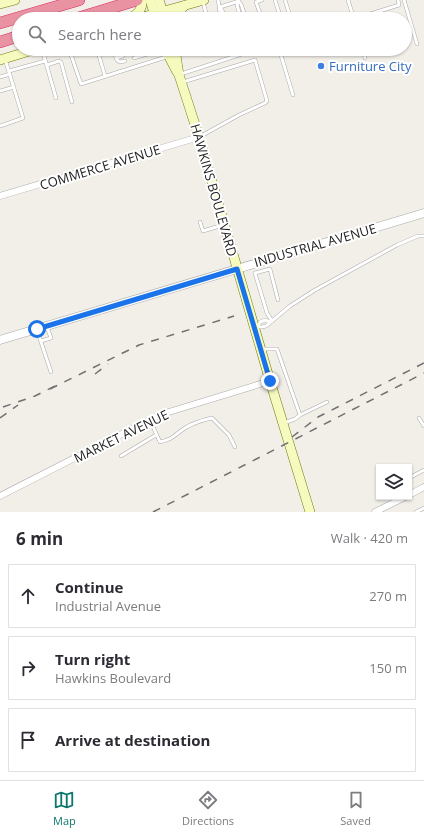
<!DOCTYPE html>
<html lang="en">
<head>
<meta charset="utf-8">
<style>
	:root { --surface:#fff; --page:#f2f2f3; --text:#2b2b33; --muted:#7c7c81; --line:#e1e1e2; --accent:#0f766e }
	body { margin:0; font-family:"Open Sans",sans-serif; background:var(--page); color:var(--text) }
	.controls { position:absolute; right:12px; bottom:12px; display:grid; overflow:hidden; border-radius:0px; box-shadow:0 1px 3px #0004 }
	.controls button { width:36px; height:36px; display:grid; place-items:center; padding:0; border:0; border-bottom:1px solid var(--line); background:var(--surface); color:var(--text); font:20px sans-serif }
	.stop { position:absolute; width:12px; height:12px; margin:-9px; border:3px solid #1a73e8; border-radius:50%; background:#fff }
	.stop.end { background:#1a73e8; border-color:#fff; box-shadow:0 1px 4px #0008 }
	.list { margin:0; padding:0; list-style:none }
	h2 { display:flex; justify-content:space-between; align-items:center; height:52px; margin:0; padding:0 16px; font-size:17px }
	h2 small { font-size:13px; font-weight:400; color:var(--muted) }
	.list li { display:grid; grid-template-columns:26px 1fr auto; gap:12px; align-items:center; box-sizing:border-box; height:64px; margin:0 8px 8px; padding:0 8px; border:1px solid var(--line); border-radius:0px }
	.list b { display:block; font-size:15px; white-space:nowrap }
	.list p { margin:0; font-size:13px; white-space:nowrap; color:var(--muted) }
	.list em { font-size:13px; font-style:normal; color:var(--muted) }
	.icon { flex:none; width:22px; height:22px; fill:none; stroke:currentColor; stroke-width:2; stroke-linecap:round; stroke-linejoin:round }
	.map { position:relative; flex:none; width:424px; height:512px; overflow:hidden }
	.search { position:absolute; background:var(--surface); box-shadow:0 1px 3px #0004; left:12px; right:12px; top:12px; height:44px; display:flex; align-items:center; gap:10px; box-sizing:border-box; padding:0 14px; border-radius:22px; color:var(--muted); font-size:15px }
	.sheet { height:268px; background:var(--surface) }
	nav { display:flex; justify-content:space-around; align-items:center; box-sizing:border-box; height:56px; border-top:1px solid var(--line); background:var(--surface); font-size:11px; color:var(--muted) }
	nav a { display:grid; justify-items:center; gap:2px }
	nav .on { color:var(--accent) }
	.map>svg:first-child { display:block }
</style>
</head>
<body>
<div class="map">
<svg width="424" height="512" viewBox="0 0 424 512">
	<rect width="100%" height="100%" fill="#f2efe9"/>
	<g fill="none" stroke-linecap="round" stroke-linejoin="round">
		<defs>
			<g id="service">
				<path d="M218,0C220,7 219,12 221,19"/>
				<path d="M275,0L281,19"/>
				<path d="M285,0L291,19"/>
				<path d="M348,0L354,19"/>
				<path d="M404,0L417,44"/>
				<path d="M238,1L241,4L246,19"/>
				<path d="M370,14L399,5L398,0"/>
				<path d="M201,19L207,17L203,2"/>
				<path d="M225,19L222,10L220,7L239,1L237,5L241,19"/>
				<path d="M262,19L256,2L262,0"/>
				<path d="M42,49L56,98"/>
				<path d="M69,49L81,84L166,57"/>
				<path d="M97,49L105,76"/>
				<path d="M113,49L117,60L120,62L125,61"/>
				<path d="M279,49L293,95"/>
				<path d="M363,49L365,58"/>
				<path d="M70,53L81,49"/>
				<path d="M132,53L140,51"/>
				<path d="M178,53L185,49"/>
				<path d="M116,58L123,56"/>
				<path d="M134,58L164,49"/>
				<path d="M47,65L59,61L61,62L72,102"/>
				<path d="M9,71L45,61"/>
				<path d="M181,74L257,49"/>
				<path d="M0,77L10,74"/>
				<path d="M183,82L255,60L267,101L265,103L239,115L201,136"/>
				<path d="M0,91L14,87"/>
				<path d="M0,126L23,118L5,59"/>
				<path d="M200,222L203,231L223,225"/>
				<path d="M272,321L267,313L255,273L270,269L278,300"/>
				<path d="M256,327H262L266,326L290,306L315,290L397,245L418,236H424"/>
				<path d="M258,327L260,322L265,320L270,322"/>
				<path d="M37,330L51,372"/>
				<path d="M41,341L51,338L47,327"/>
				<path d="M263,349H277L300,415L327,402"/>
				<path d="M419,418L424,426"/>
				<path d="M150,420L160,442C174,439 174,435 185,428C193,423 203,420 212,418L229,435L235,447"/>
				<path d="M284,423L295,419L300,415"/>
				<path d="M121,456L156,435"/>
				<path d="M409,478L424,470"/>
				<path d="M416,512L424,508"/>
			</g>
			<g id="minor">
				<path d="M0,196L199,137"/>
				<path d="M409,495L424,487"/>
				<path d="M0,496L159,415L270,381"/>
				<path d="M375,512L405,497"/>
			</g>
			<path id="tertiary" d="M0,340L424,213"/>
			<g id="secondary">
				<path d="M150,0L156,19"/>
				<path d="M159,0L165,19"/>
				<path d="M0,4L15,0"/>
				<path d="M129,19C137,14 144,9 141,0"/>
				<path d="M136,19L204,0"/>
				<path d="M174,19L184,6"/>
				<path d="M165,49L177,72"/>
				<path d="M175,49L179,75L199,137L270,381L310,512"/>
				<path d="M0,60L36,49"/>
			</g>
			<g id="motorway">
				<path d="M75,19L137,0"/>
				<path d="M0,23L79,0"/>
				<path d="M0,42L19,36"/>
			</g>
		</defs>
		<use href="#service" stroke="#a9a9a9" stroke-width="4"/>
		<use href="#minor" stroke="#a9a9a9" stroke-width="7"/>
		<use href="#tertiary" stroke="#a9a9a9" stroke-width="9"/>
		<use href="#secondary" stroke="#707d05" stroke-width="10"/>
		<use href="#motorway" stroke="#dc2a67" stroke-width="12"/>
		<use href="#service" stroke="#fff" stroke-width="3"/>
		<use href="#minor" stroke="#fff" stroke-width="6"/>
		<use href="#tertiary" stroke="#fff" stroke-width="8"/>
		<use href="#secondary" stroke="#f7fabf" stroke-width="9"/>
		<use href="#motorway" stroke="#e892a2" stroke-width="11"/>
		<g stroke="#707070" stroke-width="1.5" stroke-dasharray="8 8" stroke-linecap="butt">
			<path d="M95,374L108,364"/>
			<path d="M50,389L139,345L234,316"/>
			<path d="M3,407L35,396L55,386"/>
			<path d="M0,418L18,405"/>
			<path d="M292,437L318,417L424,363"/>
			<path d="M153,512L424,373"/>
		</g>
	</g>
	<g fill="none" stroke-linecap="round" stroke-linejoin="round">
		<path stroke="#1a73e8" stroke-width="5" d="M37,329L237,269L270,381"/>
	</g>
	<circle fill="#3f7fe0" stroke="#fff" stroke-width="1.5" cx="321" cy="66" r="4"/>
	<g text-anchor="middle" stroke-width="4" stroke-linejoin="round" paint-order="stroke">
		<g font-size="13" fill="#366cbe" stroke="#fff" text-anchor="start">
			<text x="329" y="71">Furniture City</text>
		</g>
		<g font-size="13" fill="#222" stroke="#fff">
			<text transform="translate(100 167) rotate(-17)" y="5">COMMERCE AVENUE</text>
			<text transform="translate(214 190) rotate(74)" y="5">HAWKINS BOULEVARD</text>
			<text transform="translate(315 245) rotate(-16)" y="5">INDUSTRIAL AVENUE</text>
			<text transform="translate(121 436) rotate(-26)" y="5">MARKET AVENUE</text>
		</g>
	</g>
</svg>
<div class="controls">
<button><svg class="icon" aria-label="layers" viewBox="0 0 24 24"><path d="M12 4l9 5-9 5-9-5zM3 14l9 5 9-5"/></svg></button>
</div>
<div class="stop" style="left:37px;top:329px"></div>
<div class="stop end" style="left:270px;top:381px"></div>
<div class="search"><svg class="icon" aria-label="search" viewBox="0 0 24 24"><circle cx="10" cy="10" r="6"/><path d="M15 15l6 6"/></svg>Search here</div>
</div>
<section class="sheet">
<h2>6 min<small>Walk · 420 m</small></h2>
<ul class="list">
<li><svg class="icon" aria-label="ahead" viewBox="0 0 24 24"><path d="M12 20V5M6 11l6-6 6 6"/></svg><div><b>Continue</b><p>Industrial Avenue</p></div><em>270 m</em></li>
<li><svg class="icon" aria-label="right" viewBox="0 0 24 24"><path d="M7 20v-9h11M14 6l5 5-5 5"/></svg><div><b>Turn right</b><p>Hawkins Boulevard</p></div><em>150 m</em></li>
<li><svg class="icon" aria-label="arrive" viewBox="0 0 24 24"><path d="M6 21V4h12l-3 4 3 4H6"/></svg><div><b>Arrive at destination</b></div></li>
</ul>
</section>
<nav>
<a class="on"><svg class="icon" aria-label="map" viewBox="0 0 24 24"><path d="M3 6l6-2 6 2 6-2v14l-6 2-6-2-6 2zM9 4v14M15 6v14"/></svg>Map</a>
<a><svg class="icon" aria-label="directions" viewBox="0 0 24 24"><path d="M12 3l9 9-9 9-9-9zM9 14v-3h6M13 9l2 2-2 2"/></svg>Directions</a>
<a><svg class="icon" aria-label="saved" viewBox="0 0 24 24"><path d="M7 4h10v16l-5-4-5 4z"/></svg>Saved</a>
</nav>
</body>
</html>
